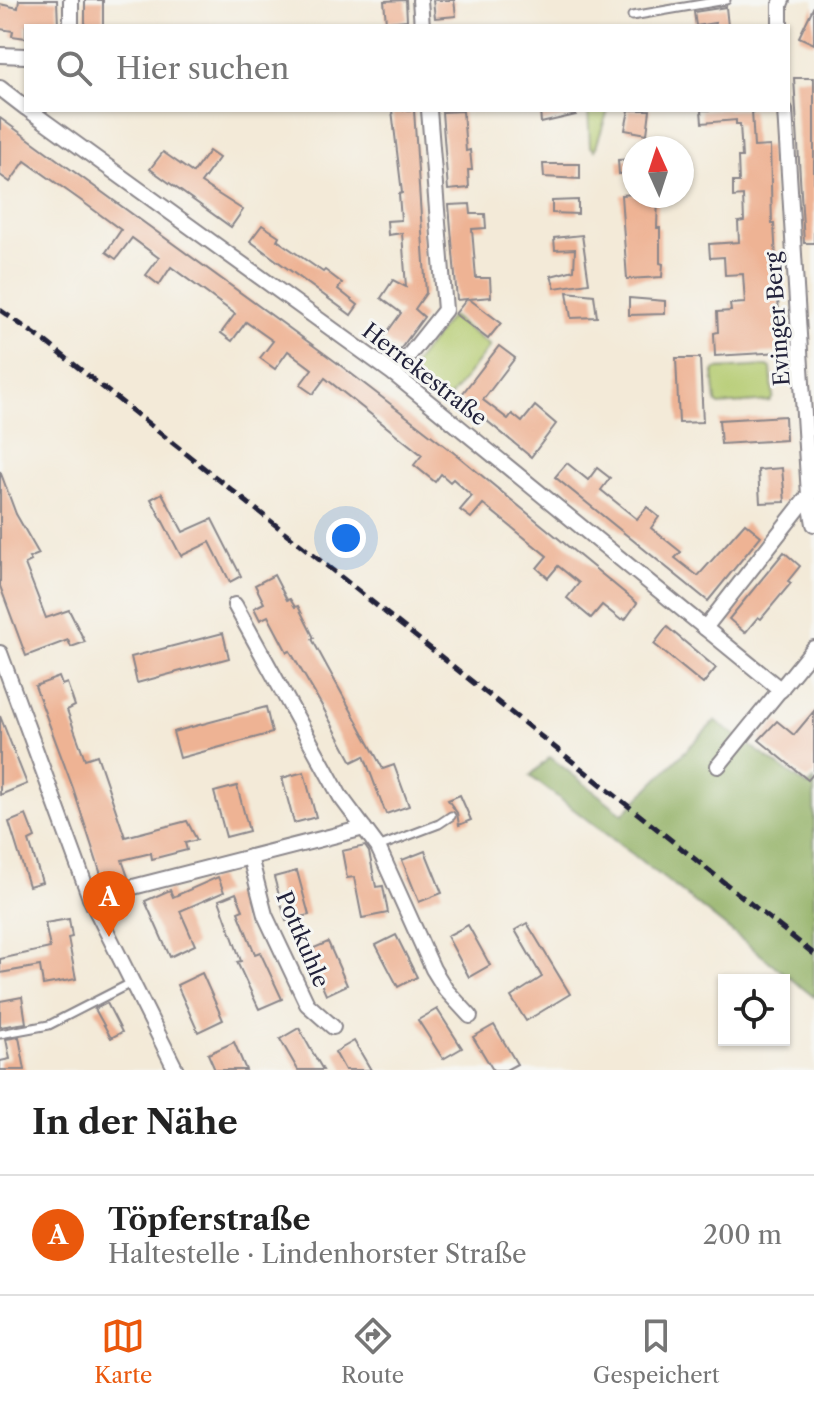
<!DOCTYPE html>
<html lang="de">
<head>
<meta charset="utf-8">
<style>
	:root { --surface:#fff; --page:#f2f2f2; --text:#222; --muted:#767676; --line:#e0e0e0; --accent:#ea580c }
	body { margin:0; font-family:"Libre Caslon Text",serif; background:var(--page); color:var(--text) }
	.controls { position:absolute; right:24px; bottom:24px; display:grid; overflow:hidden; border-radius:0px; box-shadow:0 2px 6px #0004 }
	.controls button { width:72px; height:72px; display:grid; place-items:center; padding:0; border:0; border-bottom:2px solid var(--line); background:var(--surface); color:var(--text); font:40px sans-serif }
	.compass { position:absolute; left:622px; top:136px; width:72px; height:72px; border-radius:50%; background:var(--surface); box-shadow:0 2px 6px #0004; rotate:357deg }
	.you { position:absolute; left:346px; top:538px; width:28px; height:28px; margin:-20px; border:6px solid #fff; border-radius:50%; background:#1a73e8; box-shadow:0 0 0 12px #1a73e833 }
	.badge { display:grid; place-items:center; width:52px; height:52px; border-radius:50%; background:var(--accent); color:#fff; font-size:26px; font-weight:700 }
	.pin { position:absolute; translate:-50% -66px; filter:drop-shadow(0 2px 4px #0008) }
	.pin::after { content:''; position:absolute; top:42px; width:28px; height:24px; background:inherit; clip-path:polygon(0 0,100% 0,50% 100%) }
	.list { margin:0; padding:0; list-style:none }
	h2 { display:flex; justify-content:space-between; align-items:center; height:104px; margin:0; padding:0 32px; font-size:34px }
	h2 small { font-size:26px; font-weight:400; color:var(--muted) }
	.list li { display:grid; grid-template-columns:52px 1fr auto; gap:24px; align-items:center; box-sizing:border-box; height:120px; padding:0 32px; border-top:2px solid var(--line) }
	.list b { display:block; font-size:30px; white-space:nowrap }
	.list p { margin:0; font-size:26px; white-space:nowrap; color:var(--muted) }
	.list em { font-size:26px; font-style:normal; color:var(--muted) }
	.icon { flex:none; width:44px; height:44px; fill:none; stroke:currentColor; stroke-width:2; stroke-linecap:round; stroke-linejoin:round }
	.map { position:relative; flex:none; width:814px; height:1070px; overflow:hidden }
	.search { position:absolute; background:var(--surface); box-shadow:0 2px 6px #0004; left:24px; right:24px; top:24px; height:88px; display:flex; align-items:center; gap:20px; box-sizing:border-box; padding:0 28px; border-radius:0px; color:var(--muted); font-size:30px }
	.sheet { height:224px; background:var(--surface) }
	nav { display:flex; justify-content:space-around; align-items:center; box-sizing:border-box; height:112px; border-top:2px solid var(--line); background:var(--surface); font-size:22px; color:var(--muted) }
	nav a { display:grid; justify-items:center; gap:4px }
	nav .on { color:var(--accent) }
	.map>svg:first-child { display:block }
</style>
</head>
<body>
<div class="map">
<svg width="814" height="1070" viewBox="0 0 814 1070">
	<rect width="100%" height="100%" fill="#f6f6f2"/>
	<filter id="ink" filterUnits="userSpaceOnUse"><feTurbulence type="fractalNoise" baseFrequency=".0125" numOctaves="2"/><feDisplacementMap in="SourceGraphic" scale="16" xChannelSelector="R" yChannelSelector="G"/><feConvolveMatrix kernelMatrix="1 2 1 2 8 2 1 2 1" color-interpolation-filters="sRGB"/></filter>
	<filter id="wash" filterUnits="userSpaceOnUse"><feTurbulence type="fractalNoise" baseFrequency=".006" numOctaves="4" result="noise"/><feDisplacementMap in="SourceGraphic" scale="32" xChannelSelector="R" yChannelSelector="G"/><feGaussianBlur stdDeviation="1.8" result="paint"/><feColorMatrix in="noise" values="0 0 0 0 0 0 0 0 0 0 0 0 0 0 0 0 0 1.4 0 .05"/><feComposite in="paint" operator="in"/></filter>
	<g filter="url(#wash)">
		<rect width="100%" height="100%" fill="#f3ead8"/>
		<g fill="#b4ca6e" stroke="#6b7654" stroke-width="2">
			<path d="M588,110H608L595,150L590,146Z"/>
			<path d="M451,316L490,346L447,401L408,372Z"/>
			<path d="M768,366L771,368L773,397L770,401L719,405L716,402L713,373L716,369Z"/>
		</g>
		<path fill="#8fae61" stroke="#58684e" stroke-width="2" d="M715,721L808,786L814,780V997L683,893L530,776L550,757L623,814Z"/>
		<g id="blocks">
			<g fill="#eeb394">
				<path d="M19,0H57L58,26H26V38L12,36L13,31L0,29V4L18,8Z"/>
				<rect x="85" y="0" width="18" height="26"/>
				<path d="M406,0L407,20L386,22L384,1Z"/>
				<path d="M433,0H454L456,16L435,18Z"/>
				<path d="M814,6V44L799,37Z"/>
				<path d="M726,7L728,26H715V23L696,26L694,12Z"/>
				<path d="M794,78H814V243H804Z"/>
				<path d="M392,110H414L426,293L415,309L424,317L399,351L383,338L401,313L381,298L393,280L406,287L402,233L388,235L387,221L401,220L399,194L402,193Z"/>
				<path d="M540,110H575L576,115L541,123Z"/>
				<path d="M629,110H650L647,134L625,130Z"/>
				<path d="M701,110H752L754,147L770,146L772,224H774L781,352L715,356L714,333L718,332L717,312L731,311L730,304L745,303L743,274L725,275L724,257L710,258L709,244L739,242L738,222L744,221L743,196L733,197V182H739L738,157H742L740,124H736V120L702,123Z"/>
				<path d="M463,111L466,151L470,150L472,170H468L469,188L448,190L442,112Z"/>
				<path d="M0,118L336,362L458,456L637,603L625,620L623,618L621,620L602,605L591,618L567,598L579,583L558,566L548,578L537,568L547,556L483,504L471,518L460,510L472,496L453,479L450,482L441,474L435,482L414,465L422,455L325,378L313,394L300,385L312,369L288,351L275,369L260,358L273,341L246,322L232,341L221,333L235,314L171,267L159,285L146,275L159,258L132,238L116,259L106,252L121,230L83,202L25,161L10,182L0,175Z"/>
				<path d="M209,151L219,158L201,183L243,210L231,227L150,169L163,152L193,173Z"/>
				<path d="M634,159V172L619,174L618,160Z"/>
				<path d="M543,164H580V179L544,177Z"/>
				<path d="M634,194V196H658L657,228H660V263L663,264L662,277L627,279L621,195Z"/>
				<path d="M578,200V214L552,213V201Z"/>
				<path d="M470,204L471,214H485L486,228L472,229L476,278H490L491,297L469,299L501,323L488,339L455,314L467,299L457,300L449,205Z"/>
				<path d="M262,225L279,236L277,240L323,272L325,270L342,283L338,289L358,305L351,315L250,241Z"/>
				<path d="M582,235L589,283L555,288L551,276L574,270L575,249L555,250L554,238Z"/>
				<path d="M567,292L594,295L597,317L571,318Z"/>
				<path d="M629,298L665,301V314L629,315Z"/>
				<path d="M499,346L515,358L483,400L508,419L512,414L522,422L535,406L556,424L531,457L459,398Z"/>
				<path d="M676,358H700L703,422L679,423Z"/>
				<path d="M785,416L786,440L721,444L719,420Z"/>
				<path d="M567,463L588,480L597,468L610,478L601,490L637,519L647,507L659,517L651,528L681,552L675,558L698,576L745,523L761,536L708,601L555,477Z"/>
				<path d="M782,468L785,502L760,503L758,470Z"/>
				<path d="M0,471L16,514L39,554L29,558L31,561L25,564L46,618L69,610L85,642L71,647L68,640L26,656L0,586Z"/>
				<path d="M162,493L183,532L212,519L241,576L230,582L210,542L181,556L151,499Z"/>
				<path d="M784,552L800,566L788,581L791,583L761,619L758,617L745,633L729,619Z"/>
				<path d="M274,575L287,600L290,599L295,607L298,606L314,638L312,639L383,769L394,765L409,806L386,814L364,756L352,762L321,704L290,651L287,652L268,616L260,620L254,608L264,603L255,585Z"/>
				<path d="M667,627L716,668L703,684L654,644Z"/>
				<path d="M223,633L229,658L137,683L131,657Z"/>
				<path d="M59,677L62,685L67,683L75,706L67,710L85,759L97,755L125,837L187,821L197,840L185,843L187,850L152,859L151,853L122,860L128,877L104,884L73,788L35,686Z"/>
				<path d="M266,707L272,733L180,758L173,732Z"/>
				<path d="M814,711V773L808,780L759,740L777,721L794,735Z"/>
				<path d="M0,716L27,784L0,795Z"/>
				<path d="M304,772L316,817L294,823L282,778Z"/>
				<path d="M237,786L249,831L226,837L214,792Z"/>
				<path d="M460,795L471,820L459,825L457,813L448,800Z"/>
				<path d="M26,815L35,838L29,841L42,882L29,886L9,822Z"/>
				<path d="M365,846L369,852L376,887L383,886L388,913L362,918L354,877L347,878L342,851Z"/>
				<path d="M425,851L442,893L419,902L402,860Z"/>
				<path d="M297,871L309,915L286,921L274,877Z"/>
				<path d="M218,877L224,892L180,911L195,945L170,957L145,901L170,890L173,897Z"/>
				<path d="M236,893L243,910L238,912L255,954L260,952L282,999L259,1009L237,962L241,961L219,900Z"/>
				<path d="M69,919L72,937L68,938L76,979L43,985L40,966L0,973V959L50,948L45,923Z"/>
				<path d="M527,923L570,994L526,1021L511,997L542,977L515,930Z"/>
				<path d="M468,925L490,965L469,977L447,936Z"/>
				<path d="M396,935L417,977L398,987L376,945Z"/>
				<path d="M328,942L347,985L326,995L307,951Z"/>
				<path d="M202,973L223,1020L198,1032L177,985Z"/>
				<path d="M22,997L26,1023L0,1027V1001Z"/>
				<path d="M107,1003L122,1032L111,1038L95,1009Z"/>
				<path d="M437,1009L462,1048L443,1059L418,1020Z"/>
				<path d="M494,1025L517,1064L506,1070H493L473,1037Z"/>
				<path d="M299,1028L310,1048L323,1070H298L280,1039Z"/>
				<path d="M19,1037L25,1070H0V1061L10,1059L6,1039Z"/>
				<path d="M354,1041L371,1070H345L335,1052Z"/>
				<path d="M234,1042L246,1070H215L208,1054Z"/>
			</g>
		</g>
	</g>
	<g filter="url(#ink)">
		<use href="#blocks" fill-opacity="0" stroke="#8a868a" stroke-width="2"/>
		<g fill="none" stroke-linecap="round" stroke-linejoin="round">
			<defs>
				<g id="lane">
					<path d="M632,16L726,0"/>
					<path d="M378,847L439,824L451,816"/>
					<path d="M0,1034L49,1025L133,982"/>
				</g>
				<g id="street">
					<path d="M71,0V26"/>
					<path d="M420,0L422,26"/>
					<path d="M780,26V5L782,0"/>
					<path d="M0,55L26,56"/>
					<path d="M0,88L26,108"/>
					<path d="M29,110L394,374L781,690"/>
					<path d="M785,110L809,495L814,524"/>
					<path d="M394,374L445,310L429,110"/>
					<path d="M235,605L340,796L378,847L433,969L446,990L470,1016"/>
					<path d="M705,628L809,495"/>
					<path d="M0,653L90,898L176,1070"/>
					<path d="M718,766L814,648"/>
					<path d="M250,857L265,915L307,1004L333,1027"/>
					<path d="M90,898L364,828"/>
				</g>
			</defs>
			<use href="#lane" stroke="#8a868a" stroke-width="11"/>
			<use href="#street" stroke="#8a868a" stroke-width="18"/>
			<use href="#lane" stroke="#fff" stroke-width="7"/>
			<use href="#street" stroke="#fff" stroke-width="14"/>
			<path stroke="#22223b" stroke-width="5" stroke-dasharray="12 6" stroke-linecap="butt" d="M0,310L46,342L814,954"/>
		</g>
	</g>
	<g text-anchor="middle" stroke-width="6" stroke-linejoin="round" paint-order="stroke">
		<g font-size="22" fill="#22223b" stroke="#f6f6f2">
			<text transform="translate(777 319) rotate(-94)" y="8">Evinger Berg</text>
			<text transform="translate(425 374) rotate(38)" y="8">Herrekestraße</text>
			<text transform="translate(303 939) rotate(67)" y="8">Pottkuhle</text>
		</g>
	</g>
</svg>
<div class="controls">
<button><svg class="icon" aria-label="locate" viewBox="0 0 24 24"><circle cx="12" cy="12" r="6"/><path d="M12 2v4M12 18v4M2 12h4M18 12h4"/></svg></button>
</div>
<svg class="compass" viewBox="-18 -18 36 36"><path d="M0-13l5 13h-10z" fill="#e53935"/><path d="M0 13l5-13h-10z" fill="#767676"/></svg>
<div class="you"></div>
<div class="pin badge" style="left:109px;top:937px">A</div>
<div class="search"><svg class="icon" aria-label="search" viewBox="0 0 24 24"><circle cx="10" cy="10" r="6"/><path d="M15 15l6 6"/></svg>Hier suchen</div>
</div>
<section class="sheet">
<h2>In der Nähe<small></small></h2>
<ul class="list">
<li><span class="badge">A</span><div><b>Töpferstraße</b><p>Haltestelle · Lindenhorster Straße</p></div><em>200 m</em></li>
</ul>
</section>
<nav>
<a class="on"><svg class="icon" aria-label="map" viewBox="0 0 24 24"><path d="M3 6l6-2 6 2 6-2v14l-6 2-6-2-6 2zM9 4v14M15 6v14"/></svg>Karte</a>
<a><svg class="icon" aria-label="directions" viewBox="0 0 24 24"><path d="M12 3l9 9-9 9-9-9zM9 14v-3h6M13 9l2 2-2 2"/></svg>Route</a>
<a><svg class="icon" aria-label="saved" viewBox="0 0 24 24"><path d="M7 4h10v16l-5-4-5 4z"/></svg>Gespeichert</a>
</nav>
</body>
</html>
